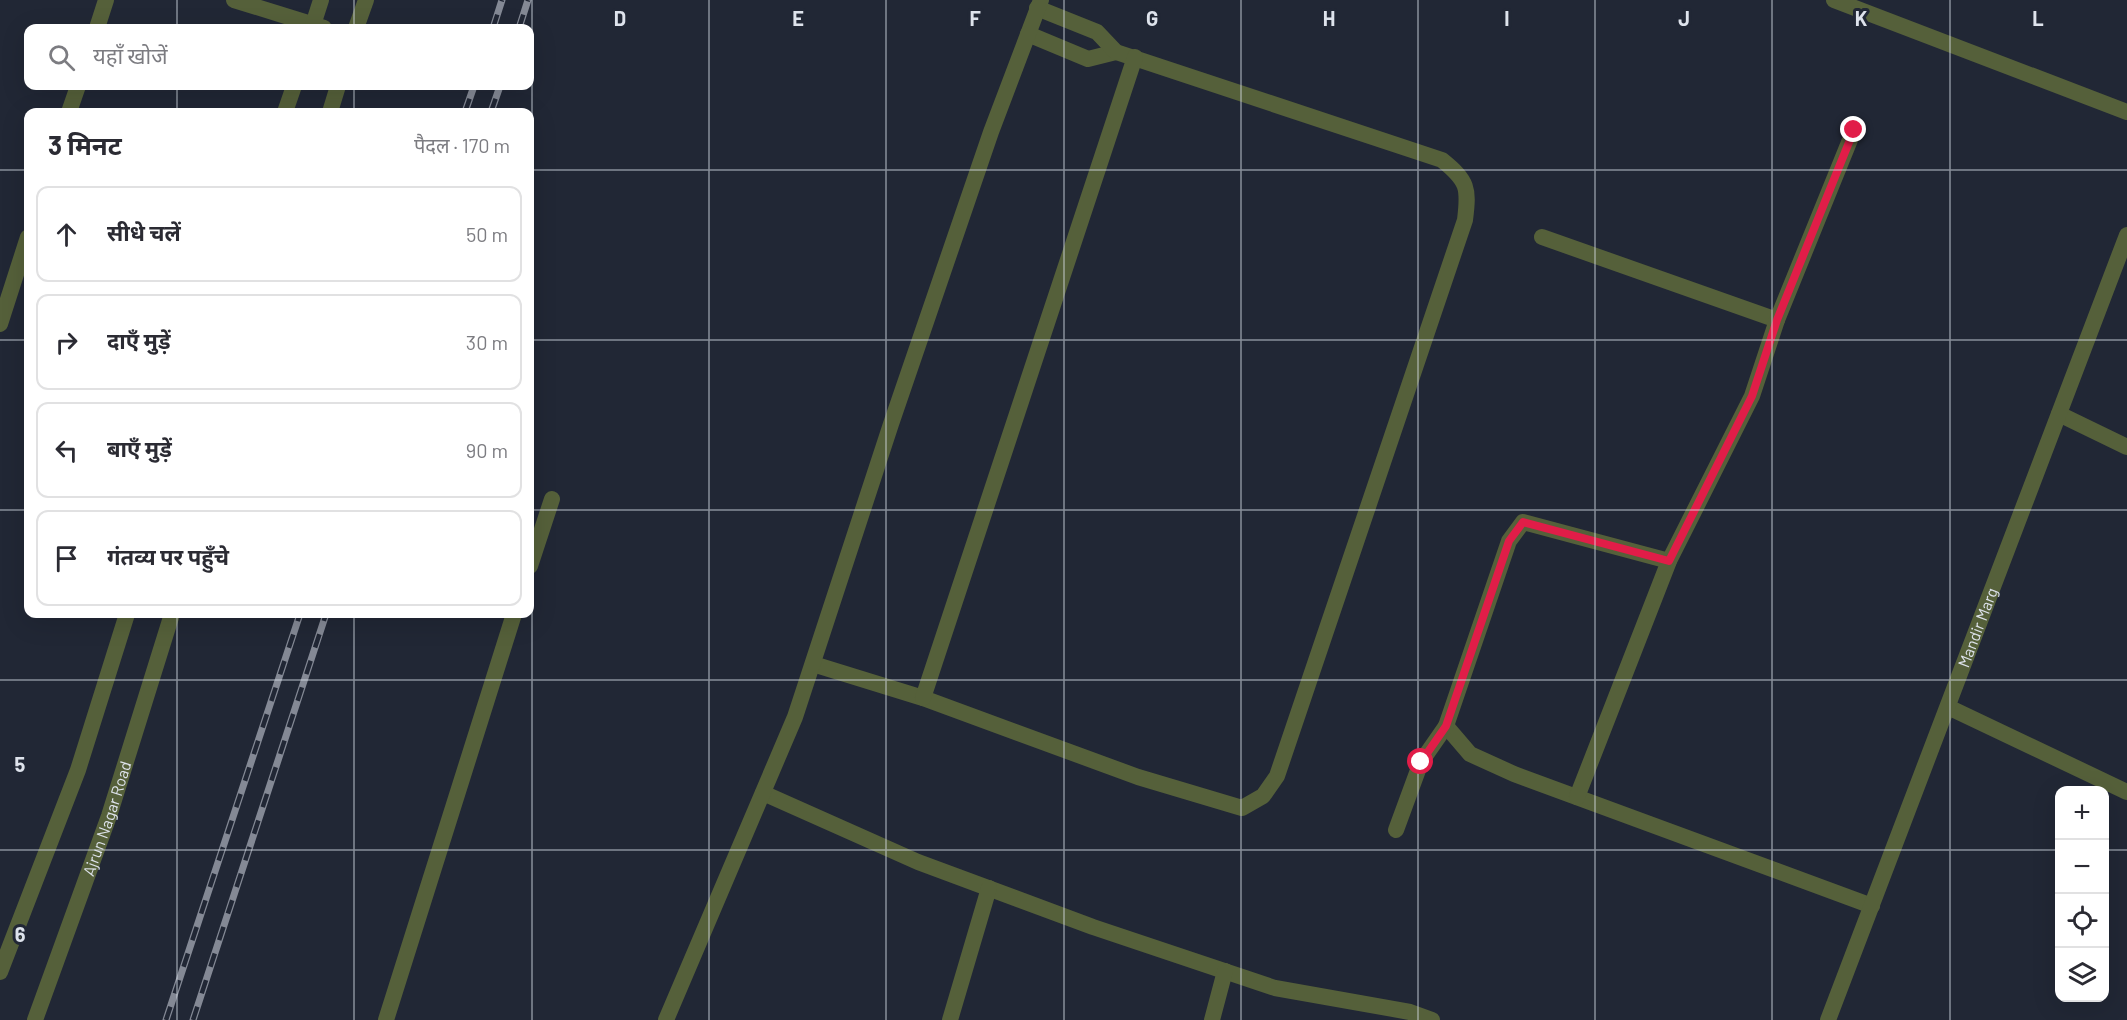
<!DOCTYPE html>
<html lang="hi">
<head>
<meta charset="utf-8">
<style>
	:root { --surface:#fff; --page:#f7f7f7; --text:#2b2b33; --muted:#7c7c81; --line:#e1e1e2 }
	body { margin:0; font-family:Barlow,"Noto Sans Devanagari",sans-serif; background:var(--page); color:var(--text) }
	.controls { position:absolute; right:18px; bottom:18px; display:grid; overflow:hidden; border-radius:12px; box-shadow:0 6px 24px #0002 }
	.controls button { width:54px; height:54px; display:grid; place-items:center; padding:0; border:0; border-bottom:2px solid var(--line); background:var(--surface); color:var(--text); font:30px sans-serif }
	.stop { position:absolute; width:18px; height:18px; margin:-14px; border:4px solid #e11d48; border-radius:50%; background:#fff }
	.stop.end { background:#e11d48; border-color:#fff; box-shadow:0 2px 6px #0008 }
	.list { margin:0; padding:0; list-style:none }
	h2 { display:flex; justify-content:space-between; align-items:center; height:78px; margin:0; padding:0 24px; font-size:26px }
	h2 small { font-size:20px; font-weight:400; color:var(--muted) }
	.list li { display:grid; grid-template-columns:39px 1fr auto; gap:18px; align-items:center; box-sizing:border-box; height:96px; margin:0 12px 12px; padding:0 12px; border:2px solid var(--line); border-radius:12px }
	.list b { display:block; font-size:22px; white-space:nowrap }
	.list em { font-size:20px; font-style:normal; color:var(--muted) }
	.icon { flex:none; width:33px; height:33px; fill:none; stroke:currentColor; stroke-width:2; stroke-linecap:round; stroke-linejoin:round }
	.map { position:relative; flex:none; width:2127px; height:1020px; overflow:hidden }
	.search { position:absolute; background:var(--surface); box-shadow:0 6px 24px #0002; left:24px; top:24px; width:510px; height:66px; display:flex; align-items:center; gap:15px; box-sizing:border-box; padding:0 21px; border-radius:12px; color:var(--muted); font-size:22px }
	.panel { position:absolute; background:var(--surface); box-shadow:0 6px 24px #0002; left:24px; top:108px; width:510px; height:510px; border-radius:12px }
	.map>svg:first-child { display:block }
</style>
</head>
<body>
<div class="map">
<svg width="2127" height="1020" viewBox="0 0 2127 1020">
	<rect width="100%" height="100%" fill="#212735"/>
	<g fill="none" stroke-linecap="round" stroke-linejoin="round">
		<g stroke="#55603a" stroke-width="16">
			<path d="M234,0L324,28"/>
			<path d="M1834,0L2127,112"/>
			<path d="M97,28L106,0"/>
			<path d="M1028,34L1088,59L1116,52"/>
			<path d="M69,112L78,86"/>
			<path d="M1542,237L1777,320"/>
			<path d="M0,324L28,237"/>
			<path d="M1669,561L1523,522L1509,541L1446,726L1470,754L1514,774L1872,906"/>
			<path d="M530,566L552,499"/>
			<path d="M813,664L923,698L1138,777L1242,808L1263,796L1277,776L1465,220C1469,188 1468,181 1442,160L1116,52L1097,32L1037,8"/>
			<path d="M923,698L1135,57"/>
			<path d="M1948,707L2127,792"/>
			<path d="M763,793L918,862L1093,927L1275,988L1410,1012L1432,1020"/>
			<path d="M1577,797L1669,561L1752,396L1777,320L1854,130"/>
			<path d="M1396,830L1421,762L1446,726"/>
			<path d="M386,1020L514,614"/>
			<path d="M950,1020L989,888"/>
			<path d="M1212,1020L1225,971"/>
		</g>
		<g stroke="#55603a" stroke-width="16">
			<path d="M312,28L321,0"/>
			<path d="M356,28L366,0"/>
			<path d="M285,112L294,86"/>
			<path d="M330,112L338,86"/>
			<path d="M2059,414L2127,447"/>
			<path d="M0,972L78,770L127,614"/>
			<path id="s1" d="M35,1020L109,816L172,614"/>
			<path d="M666,1020L795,717L891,424L991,132L1041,0"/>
			<path id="s2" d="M1828,1020L2127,235"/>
		</g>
		<defs>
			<g id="rail">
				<path d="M493,28L502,0"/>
				<path d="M519,28L528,0"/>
				<path d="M465,112L474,86"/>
				<path d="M491,112L500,86"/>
				<path d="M166,1020L300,614"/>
				<path d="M193,1020L326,614"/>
			</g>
		</defs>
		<use href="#rail" stroke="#848995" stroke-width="7"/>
		<use href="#rail" stroke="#212735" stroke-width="4.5" stroke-dasharray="14" stroke-linecap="butt"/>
	</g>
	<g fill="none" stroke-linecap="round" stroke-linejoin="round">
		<path stroke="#e11d48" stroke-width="8" d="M1421,762L1446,726L1509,541L1523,522L1669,561L1752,396L1777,320L1854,130"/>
	</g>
	<path fill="none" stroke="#dee3ec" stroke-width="1.5" stroke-opacity="0.55" d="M177,0V28M354,0V28M532,0V1020M709,0V1020M886,0V1020M1064,0V1020M1241,0V1020M1418,0V1020M1595,0V1020M1772,0V1020M1950,0V1020M177,86V112M354,86V112M0,170H28M530,170H2127M0,340H28M530,340H2127M0,510H28M530,510H2127M177,614V1020M354,614V1020M0,680H2127M0,850H2060M2104,850H2127"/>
	<g text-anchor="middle" stroke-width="6" stroke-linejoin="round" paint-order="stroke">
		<g font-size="16" fill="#dee3ec" stroke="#212735">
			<text dy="6" stroke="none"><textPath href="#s2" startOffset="420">Mandir Marg</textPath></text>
			<text dy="6" stroke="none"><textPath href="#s1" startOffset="214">Ajrun Nagar Road</textPath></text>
		</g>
	</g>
	<g font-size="20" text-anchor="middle" font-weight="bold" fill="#dee3ec" stroke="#212735" stroke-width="6" stroke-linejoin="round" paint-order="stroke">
		<text x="620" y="26">D</text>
		<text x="798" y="26">E</text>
		<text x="975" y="26">F</text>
		<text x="1152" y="26">G</text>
		<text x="1329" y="26">H</text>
		<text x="1507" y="26">I</text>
		<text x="1684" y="26">J</text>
		<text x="1861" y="26">K</text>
		<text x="2038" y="26">L</text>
		<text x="20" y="772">5</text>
		<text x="20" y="942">6</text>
	</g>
</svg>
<div class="controls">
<button>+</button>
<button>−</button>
<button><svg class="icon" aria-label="locate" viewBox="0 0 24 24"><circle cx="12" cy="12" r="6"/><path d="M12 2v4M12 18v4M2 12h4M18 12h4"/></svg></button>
<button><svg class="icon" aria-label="layers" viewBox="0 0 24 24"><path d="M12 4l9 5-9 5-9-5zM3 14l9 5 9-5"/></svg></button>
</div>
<div class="stop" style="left:1421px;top:762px"></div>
<div class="stop end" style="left:1854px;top:130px"></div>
<div class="search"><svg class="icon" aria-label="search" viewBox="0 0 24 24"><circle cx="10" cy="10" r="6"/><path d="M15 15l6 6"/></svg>यहाँ खोजें</div>
<section class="panel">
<h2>3 मिनट<small>पैदल · 170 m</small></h2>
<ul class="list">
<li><svg class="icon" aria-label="ahead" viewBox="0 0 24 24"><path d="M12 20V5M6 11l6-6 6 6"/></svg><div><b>सीधे चलें</b></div><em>50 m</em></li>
<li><svg class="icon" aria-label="right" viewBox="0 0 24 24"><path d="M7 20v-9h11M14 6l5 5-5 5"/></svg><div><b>दाएँ मुड़ें</b></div><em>30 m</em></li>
<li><svg class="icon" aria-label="left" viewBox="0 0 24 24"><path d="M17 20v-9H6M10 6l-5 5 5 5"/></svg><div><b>बाएँ मुड़ें</b></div><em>90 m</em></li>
<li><svg class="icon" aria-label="arrive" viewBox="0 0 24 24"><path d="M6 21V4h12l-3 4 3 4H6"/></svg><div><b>गंतव्य पर पहुँचे</b></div></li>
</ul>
</section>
</div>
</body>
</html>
